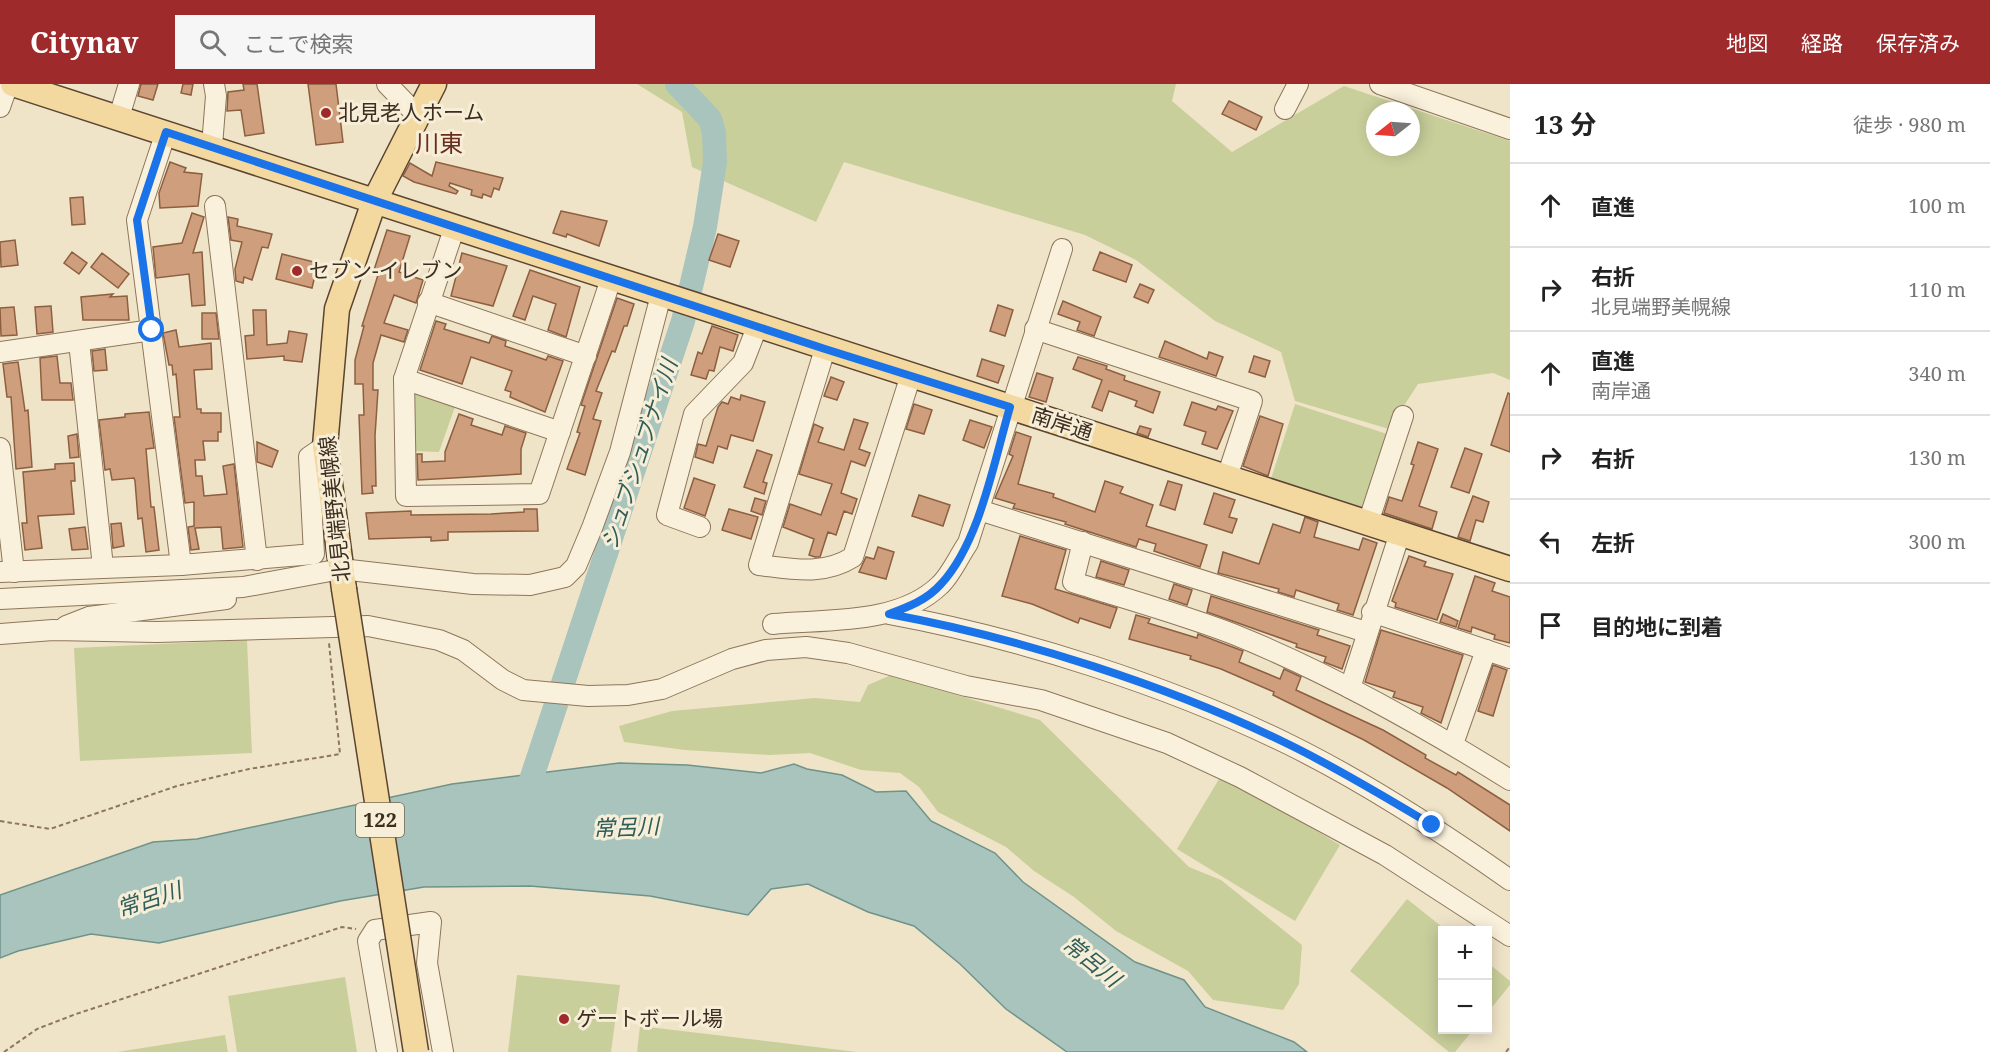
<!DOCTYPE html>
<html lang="ja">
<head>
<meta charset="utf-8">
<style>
	:root { --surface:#fff; --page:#f6f6f6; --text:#222; --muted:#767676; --line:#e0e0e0; --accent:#9e2a2b }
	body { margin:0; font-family:"Noto Serif","Noto Sans JP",serif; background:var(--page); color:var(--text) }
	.controls { position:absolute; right:18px; bottom:18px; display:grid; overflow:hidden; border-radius:0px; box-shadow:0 3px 15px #0003 }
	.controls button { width:54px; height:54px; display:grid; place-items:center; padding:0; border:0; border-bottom:2px solid var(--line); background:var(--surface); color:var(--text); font:30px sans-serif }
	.compass { position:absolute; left:1366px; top:18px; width:54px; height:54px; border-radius:50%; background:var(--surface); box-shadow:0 3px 15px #0003; rotate:253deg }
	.stop { position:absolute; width:18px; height:18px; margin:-14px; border:4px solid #1a73e8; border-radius:50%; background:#fff }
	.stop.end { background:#1a73e8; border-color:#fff; box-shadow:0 2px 6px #0008 }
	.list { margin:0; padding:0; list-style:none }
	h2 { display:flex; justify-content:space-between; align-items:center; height:78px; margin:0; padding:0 24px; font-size:26px }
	h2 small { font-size:20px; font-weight:400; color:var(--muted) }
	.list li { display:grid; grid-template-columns:39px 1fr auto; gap:18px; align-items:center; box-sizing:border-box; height:84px; padding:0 24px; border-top:2px solid var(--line) }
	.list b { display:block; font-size:22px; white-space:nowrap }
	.list p { margin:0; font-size:20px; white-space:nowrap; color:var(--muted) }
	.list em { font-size:20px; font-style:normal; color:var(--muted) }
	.icon { flex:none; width:33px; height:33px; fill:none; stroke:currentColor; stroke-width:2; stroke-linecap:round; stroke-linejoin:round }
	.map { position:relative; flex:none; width:1510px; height:968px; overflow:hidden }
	header { display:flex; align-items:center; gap:36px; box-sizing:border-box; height:84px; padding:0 30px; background:var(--accent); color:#fff }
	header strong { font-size:28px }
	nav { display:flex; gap:33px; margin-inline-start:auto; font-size:21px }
	.search { width:420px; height:54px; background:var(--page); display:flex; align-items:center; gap:15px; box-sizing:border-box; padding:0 21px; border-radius:0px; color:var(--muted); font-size:22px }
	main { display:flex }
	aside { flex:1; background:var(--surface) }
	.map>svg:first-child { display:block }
</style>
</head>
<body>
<header>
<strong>Citynav</strong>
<div class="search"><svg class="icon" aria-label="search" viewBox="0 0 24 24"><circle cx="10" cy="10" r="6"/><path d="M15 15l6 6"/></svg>ここで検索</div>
<nav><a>地図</a><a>経路</a><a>保存済み</a></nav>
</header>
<main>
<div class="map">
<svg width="1510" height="968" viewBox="0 0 1510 968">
	<rect width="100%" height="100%" fill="#f0e4c8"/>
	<g fill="#c9cf9b" fill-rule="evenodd">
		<path d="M637,0H1176L1172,17L1232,68L1344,2L1510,57V296L1493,289L1418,300L1389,345L1295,317L1281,268L1215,237L1136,176L1085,151L844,78L816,138L692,83L682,28ZM1375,27H1411V63H1375Z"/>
		<path d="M417,308L456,320L439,368L410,367L408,312Z"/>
		<path d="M1295,320L1387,350L1364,430L1270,398Z"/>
		<path d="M247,556L252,669L80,677L74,564Z"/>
		<path d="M891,591L1040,636L1189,783L1221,796L1302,861L1299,900L1283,926L1213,916L1188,887L1116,847L1074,813L1034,787L1006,763L938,728L919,703L900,689L861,686L810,669L770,671L685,666L624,658L619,642L672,627L815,614L860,618L868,601Z"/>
		<path d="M1222,690L1340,761L1295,837L1177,765Z"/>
		<path d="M1407,815L1446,846H1442V946H1473L1455,968H1449L1350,887Z"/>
		<path d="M1488,879L1510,897V901L1488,928Z"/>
		<path d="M517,891L620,901L611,968H508Z"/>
		<path d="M345,893L357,968H237L228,912Z"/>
		<path d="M640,942L857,968H637Z"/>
		<path d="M225,951L228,968H117Z"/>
	</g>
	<path fill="#a9c4bc" stroke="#6f938a" stroke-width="1.5" d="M619,679L687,681L761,689L794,680L807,685L842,691L876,708L906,707L931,737L995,769L1023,798L1135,878L1184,896L1205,923L1294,958L1307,968H1067L1006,925L960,880L914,842L868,828L808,800L771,805L748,831L650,812L530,802L424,803L340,817L159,859L91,850L18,867L0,874V811L153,758L197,755L452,700Z"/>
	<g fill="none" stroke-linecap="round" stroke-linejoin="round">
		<path stroke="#a9c4bc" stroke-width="24" d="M523,720L683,237L705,143L715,78L714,48L710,35L677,0"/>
	</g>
	<g fill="#cf9f7d" stroke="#8d5f41" stroke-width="1.5">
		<path d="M141,0H158L153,16L138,12Z"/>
		<path d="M183,0H193L191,11L181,9Z"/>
		<path d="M243,0H257L264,49L245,52L241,26L227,27L228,8L244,6Z"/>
		<path d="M308,0H336L343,58L316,61Z"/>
		<path d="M1229,17L1262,33L1256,46L1222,30Z"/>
		<path d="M170,78L186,84L184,88L202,90L198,122L160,124L159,109Z"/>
		<path d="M436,78L503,94L499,106L494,104L491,113L483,110L482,114L471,111L472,106L450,99L449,102L458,107L456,110L414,98L403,92L410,79L432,92Z"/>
		<path d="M83,113L85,140L72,141L70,114Z"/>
		<path d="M561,127L607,137L599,162L567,150L566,153L553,149Z"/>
		<path d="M192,129L204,133L193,169L202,168L205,221L192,222L189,190L156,194L153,163L182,159Z"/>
		<path d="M228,133L238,135L237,142L272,150L268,164L262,163L252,196L244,193L243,199L236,197L235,185L242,158L231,156Z"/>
		<path d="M387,146L410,152L399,188L423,196L416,219L394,211L384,239L408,246L404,258L381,251L373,279V306H378L375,352L376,402H372L373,409L362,410L359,331H364L363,300H355V276L364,242H362L378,191L373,189Z"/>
		<path d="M718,150L739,157L730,183L709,176Z"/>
		<path d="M15,156L18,181L1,183L0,158Z"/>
		<path d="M72,168L87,179L79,190L64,179Z"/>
		<path d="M1100,168L1132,181L1126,198L1093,186Z"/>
		<path d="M102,169L129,190L118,204L91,183Z"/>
		<path d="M462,169L507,182L493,222L451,212Z"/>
		<path d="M282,170L318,179L312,204L276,195Z"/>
		<path d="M530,186L580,203L566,253L548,246L556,220L533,212L525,236L513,232Z"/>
		<path d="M1140,200L1154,206L1148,219L1134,213Z"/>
		<path d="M113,210L110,213L127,212L129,236H83L81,213Z"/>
		<path d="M617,214L634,220L627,242H624L615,268L612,267L596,307L602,309L593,335L601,337L585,391L567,385L580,349L577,348L585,322L581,321Z"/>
		<path d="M1063,217L1101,233L1094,252L1077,246L1080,238L1058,230Z"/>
		<path d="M998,221L1013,226L1005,252L990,247Z"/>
		<path d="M51,222L53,248L37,250L35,223Z"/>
		<path d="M14,223L17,251L1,252L0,224Z"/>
		<path d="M253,226H266L267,261L287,259L289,247L307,250L302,278L284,276V272L247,275L245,252L254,251Z"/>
		<path d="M202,229H216L219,255H202Z"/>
		<path d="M436,237L446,240L444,245L489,259L492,252L506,257L505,262L546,276L548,272L563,277L545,328L510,313L511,308L505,306L512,287L471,273L462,300L420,286Z"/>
		<path d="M712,242L738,251L733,267L720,263L714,287L709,286L706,295L691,291L698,268L702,270Z"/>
		<path d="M176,246L179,263L211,259L212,285L194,286L197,325H201V329H221V348H218V357H203L205,376H195L196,392H202L204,412L227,410L223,382L234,380L243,463L223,465L221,443L195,444L199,465L191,466L188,443L194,442V418L185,419L174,333H180L176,290L173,291L172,281H169L163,249Z"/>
		<path d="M1165,257L1207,275L1209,268L1223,273L1216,292L1159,273Z"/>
		<path d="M105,265L107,286L94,287L92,267Z"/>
		<path d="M57,272L60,299H71L73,316H42L40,274Z"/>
		<path d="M1254,272L1270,277L1265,293L1249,288Z"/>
		<path d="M1078,273L1107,282L1106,285L1125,292L1124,296L1160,308L1153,329L1135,322L1137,317L1109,307L1102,327L1092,323L1102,296L1073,285Z"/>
		<path d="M982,275L1004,282L998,299L977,292Z"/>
		<path d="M18,278L25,327L28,326L32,383L16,385L11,313H7L3,280Z"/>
		<path d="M1037,289L1053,294L1046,318L1029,313Z"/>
		<path d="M831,293L844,298L837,316L824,312Z"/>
		<path d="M1508,309L1510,310V368L1491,361Z"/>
		<path d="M741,311L765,318L753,357L731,351L727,365L718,362L713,379L695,373L698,360L706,362L718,323L722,318L728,320L731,313L740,316Z"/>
		<path d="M1192,318L1216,326L1218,322L1233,327L1217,365L1202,360L1206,348L1184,341Z"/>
		<path d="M914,320L932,326L924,350L906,345Z"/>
		<path d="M149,328L154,364L146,365L151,423H154L159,466L146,468L142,434L138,435L135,397L134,394L112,396L110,385L105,386L99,336L125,333V330Z"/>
		<path d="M459,330L473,335L471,341L502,351L505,342L526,349L521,365V390L418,396L417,370H422V378L445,377V368Z"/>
		<path d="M1260,332L1283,340L1268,392L1243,382Z"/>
		<path d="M854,335L868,339L859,365L870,369L865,382L851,377L841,409L857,415L852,430L844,427L836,451L828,448L820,473H815L809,471L814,455L783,443L790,420L821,431L832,400L799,390L814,340L823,344L818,358L844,366Z"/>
		<path d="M970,336L992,343L984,364L963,356Z"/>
		<path d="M1140,342L1151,345L1148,353L1137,349Z"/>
		<path d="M1016,348L1031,353L1018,400L1054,410L1053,413L1095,428L1105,397L1123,403L1120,409L1153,421L1146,442L1207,461L1200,483L1154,467L1156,460L1139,455L1136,463L1065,440L1066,438L1013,424L1015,420L995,414L1013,372L1009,370Z"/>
		<path d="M77,350L79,373L70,374L68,352Z"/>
		<path d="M257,358L278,367L272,383L257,378Z"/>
		<path d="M1418,358L1438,365L1419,422L1437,428L1432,445L1384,429L1389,413L1402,417L1414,381L1411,380Z"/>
		<path d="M1465,364L1482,370L1469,409L1451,403Z"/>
		<path d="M757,366L772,371L763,398L767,399L764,410L744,403Z"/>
		<path d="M74,379L75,397H71L74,430L38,432L42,464L25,466L22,439H27L23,388L55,385V380Z"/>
		<path d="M694,394L715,401L705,432L684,424Z"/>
		<path d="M1168,397L1182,401L1175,426L1160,421Z"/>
		<path d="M1214,409L1235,416L1229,433L1237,435L1232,449L1204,440Z"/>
		<path d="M919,411L950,421L943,442L912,432Z"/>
		<path d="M1473,412L1489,418L1483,438L1476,436L1470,457L1458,453Z"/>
		<path d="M755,414L766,417L762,431L751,427Z"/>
		<path d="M524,425H537L538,447L448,448V456L431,457V453L369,455L366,429L411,427V431L491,430L524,428Z"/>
		<path d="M729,425L758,433L751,455L722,446Z"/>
		<path d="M1305,433L1318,438L1314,453L1359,466L1363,454L1377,459L1353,531L1337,526L1339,520L1296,506L1294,513L1278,508L1279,505L1218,489L1223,468L1259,480L1273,440L1300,449Z"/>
		<path d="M121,439L124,462L113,464L111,440Z"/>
		<path d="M85,443L88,465L72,466L69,445Z"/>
		<path d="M1020,452L1066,466L1055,505L1117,524L1110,544L1080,534L1078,539L1032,520L1002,512Z"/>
		<path d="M878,463L894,468L886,495L859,488L866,473L874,475Z"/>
		<path d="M1409,472L1426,478L1424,482L1453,490L1437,536L1395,523L1396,519L1392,517Z"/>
		<path d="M1101,477L1129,486L1124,501L1096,493Z"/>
		<path d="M1475,492L1495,499L1492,507L1510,513V559L1494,555L1495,551L1472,543L1471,548L1458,544Z"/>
		<path d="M1174,500L1192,506L1187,521L1169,515Z"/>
		<path d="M1211,512L1319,546L1317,551L1350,562L1342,585L1324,578L1326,573L1296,563L1297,560L1207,528Z"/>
		<path d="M1443,530L1458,537L1456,543L1440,538Z"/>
		<path d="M1136,531L1150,535L1148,539L1197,554L1198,550L1243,567L1239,578L1280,595L1284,585L1301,593L1296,606L1383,646L1426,671L1425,674L1456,691L1458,688L1510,721V747L1447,704L1364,656L1273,611L1274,608L1221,585L1190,575L1191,572L1129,555Z"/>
		<path d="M1381,546L1463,571L1441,639L1421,629L1423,623L1393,613L1395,608L1365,598Z"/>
		<path d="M1493,581L1507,586L1493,632L1478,627Z"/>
	</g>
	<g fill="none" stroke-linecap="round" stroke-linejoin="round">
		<defs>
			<g id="minor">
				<path d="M387,0L417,31"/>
				<path d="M1380,0L1510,45"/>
				<path d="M0,23L8,0"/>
				<path d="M1285,25L1298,0"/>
				<path d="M119,33L129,0"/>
				<path d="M166,48L137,136L181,481"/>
				<path d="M212,62L216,12L214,0"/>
				<path d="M215,122L257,476"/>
				<path d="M455,142L404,295L406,412L539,410L611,195"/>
				<path d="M428,218L586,272"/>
				<path d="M1035,245L1252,317L1227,393"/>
				<path d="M79,258L103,483"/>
				<path d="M825,265L759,481C792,485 823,492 853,473L911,291"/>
				<path d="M0,268L152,246"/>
				<path d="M404,295L560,348"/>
				<path d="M0,364L14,488"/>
				<path d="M979,426L1366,548"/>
				<path d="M1368,439L1403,332"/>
				<path d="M700,443L667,431L694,330L743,279L757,243"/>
				<path d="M1083,458L1073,498C1126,515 1181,530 1233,550C1330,589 1422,641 1510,696"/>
				<path d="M0,488L181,481L314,470L309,373L325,362"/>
				<path d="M0,515L243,503L341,485L473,500L530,501L565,493L576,482L592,444L620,368L661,211"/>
				<path d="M1372,528L1510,574"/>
				<path d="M889,530C1020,554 1170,602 1290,661C1367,699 1439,746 1510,796"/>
				<path d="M773,540C827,535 899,541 940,501C951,491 959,472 968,459L1062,165"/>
				<path d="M66,542L89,533L226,515"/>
				<path d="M0,550L53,546L157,548L368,542L439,556L463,566L503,596L523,606L588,612L628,611L662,605L732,575L766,566L806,563L848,569L966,602L1041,616L1167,659L1240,693L1385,771L1510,852"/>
				<path d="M1350,604L1400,449"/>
				<path d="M1453,660L1486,566"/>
				<path d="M387,968L368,857L375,846L431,838L427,879L443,968"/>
			</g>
			<g id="major">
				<path d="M13,0L1510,485"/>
				<path d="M344,505L325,362L337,225L374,118L434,0"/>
			</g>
		</defs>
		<use href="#minor" stroke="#8d765c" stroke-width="22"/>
		<use href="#major" stroke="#5b4430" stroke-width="27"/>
		<g stroke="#8d765c" stroke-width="2" stroke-dasharray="4.5 3" stroke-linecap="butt">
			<path d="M0,737L50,745L177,702L249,685L340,670L329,559"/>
			<path d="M4,968L37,945L76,930L342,843L356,845"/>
			<path d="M1506,968L1510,963"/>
		</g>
		<use href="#minor" stroke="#faf1dc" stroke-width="20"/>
		<use href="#major" stroke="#f3d9a0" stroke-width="24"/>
		<defs>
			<path id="major-bridge" d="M344,505L416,968"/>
		</defs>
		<use href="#major-bridge" stroke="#5b4430" stroke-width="27" stroke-linecap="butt"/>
		<use href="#major-bridge" stroke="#f3d9a0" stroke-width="24"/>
	</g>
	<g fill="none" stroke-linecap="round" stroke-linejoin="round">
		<path stroke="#1a73e8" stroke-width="8" d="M152,246L137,136L166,48L825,265L1010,323C994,377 980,458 941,500C927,516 908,523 889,530C1020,554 1170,602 1290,661C1339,685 1385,713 1432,741"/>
	</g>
	<g fill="#9e2a2b" stroke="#f7eed8" stroke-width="2">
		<circle cx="326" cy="29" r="6"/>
		<circle cx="297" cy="187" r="6"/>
		<circle cx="564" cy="935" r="6"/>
	</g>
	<g text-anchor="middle" stroke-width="6" stroke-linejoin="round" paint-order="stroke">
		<rect fill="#f7eed8" stroke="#756857" stroke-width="1.5" x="356" y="719" width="48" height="34" rx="4.5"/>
		<g font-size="20" font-weight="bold" fill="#3d2e20">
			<text x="380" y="743">122</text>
		</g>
		<g font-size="21" fill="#3d2e20" stroke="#f7eed8" text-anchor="start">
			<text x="338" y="36">北見老人ホーム</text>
			<text x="309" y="194">セブン-イレブン</text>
			<text x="576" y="942">ゲートボール場</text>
		</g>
		<g font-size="21" fill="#3d2e20" stroke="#f7eed8">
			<text transform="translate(1062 340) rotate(18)" y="7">南岸通</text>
			<text transform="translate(335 425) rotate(-96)" y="7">北見端野美幌線</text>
		</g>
		<g font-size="22" font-style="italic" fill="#2f5d5a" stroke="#f7eed8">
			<text transform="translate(639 370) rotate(-72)" y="8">シュブシュブナイ川</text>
			<text transform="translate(626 743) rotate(-2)" y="8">常呂川</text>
			<text transform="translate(149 815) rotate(-18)" y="8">常呂川</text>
			<text transform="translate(1092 877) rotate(39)" y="8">常呂川</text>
		</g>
		<g font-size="24" fill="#6b2e1e" stroke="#f7eed8">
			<text x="439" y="68">川東</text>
		</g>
	</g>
</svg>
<div class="controls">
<button>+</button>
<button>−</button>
</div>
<svg class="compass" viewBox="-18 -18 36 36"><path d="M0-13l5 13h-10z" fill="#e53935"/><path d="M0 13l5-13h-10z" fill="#767676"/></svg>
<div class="stop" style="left:152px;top:246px"></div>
<div class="stop end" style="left:1432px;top:741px"></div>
</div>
<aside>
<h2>13 分<small>徒歩 · 980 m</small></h2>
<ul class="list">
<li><svg class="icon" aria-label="ahead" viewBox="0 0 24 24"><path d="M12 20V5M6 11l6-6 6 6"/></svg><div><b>直進</b></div><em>100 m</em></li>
<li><svg class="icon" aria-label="right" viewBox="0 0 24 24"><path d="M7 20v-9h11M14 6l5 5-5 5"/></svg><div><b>右折</b><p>北見端野美幌線</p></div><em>110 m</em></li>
<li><svg class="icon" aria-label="ahead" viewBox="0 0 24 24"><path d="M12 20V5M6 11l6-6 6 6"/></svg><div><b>直進</b><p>南岸通</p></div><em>340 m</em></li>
<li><svg class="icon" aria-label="right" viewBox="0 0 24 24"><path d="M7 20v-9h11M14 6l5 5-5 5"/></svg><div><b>右折</b></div><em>130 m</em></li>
<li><svg class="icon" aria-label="left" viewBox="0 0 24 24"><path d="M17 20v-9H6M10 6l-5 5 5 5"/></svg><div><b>左折</b></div><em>300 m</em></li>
<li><svg class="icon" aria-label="arrive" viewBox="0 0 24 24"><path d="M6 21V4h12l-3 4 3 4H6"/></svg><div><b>目的地に到着</b></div></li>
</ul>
</aside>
</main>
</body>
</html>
